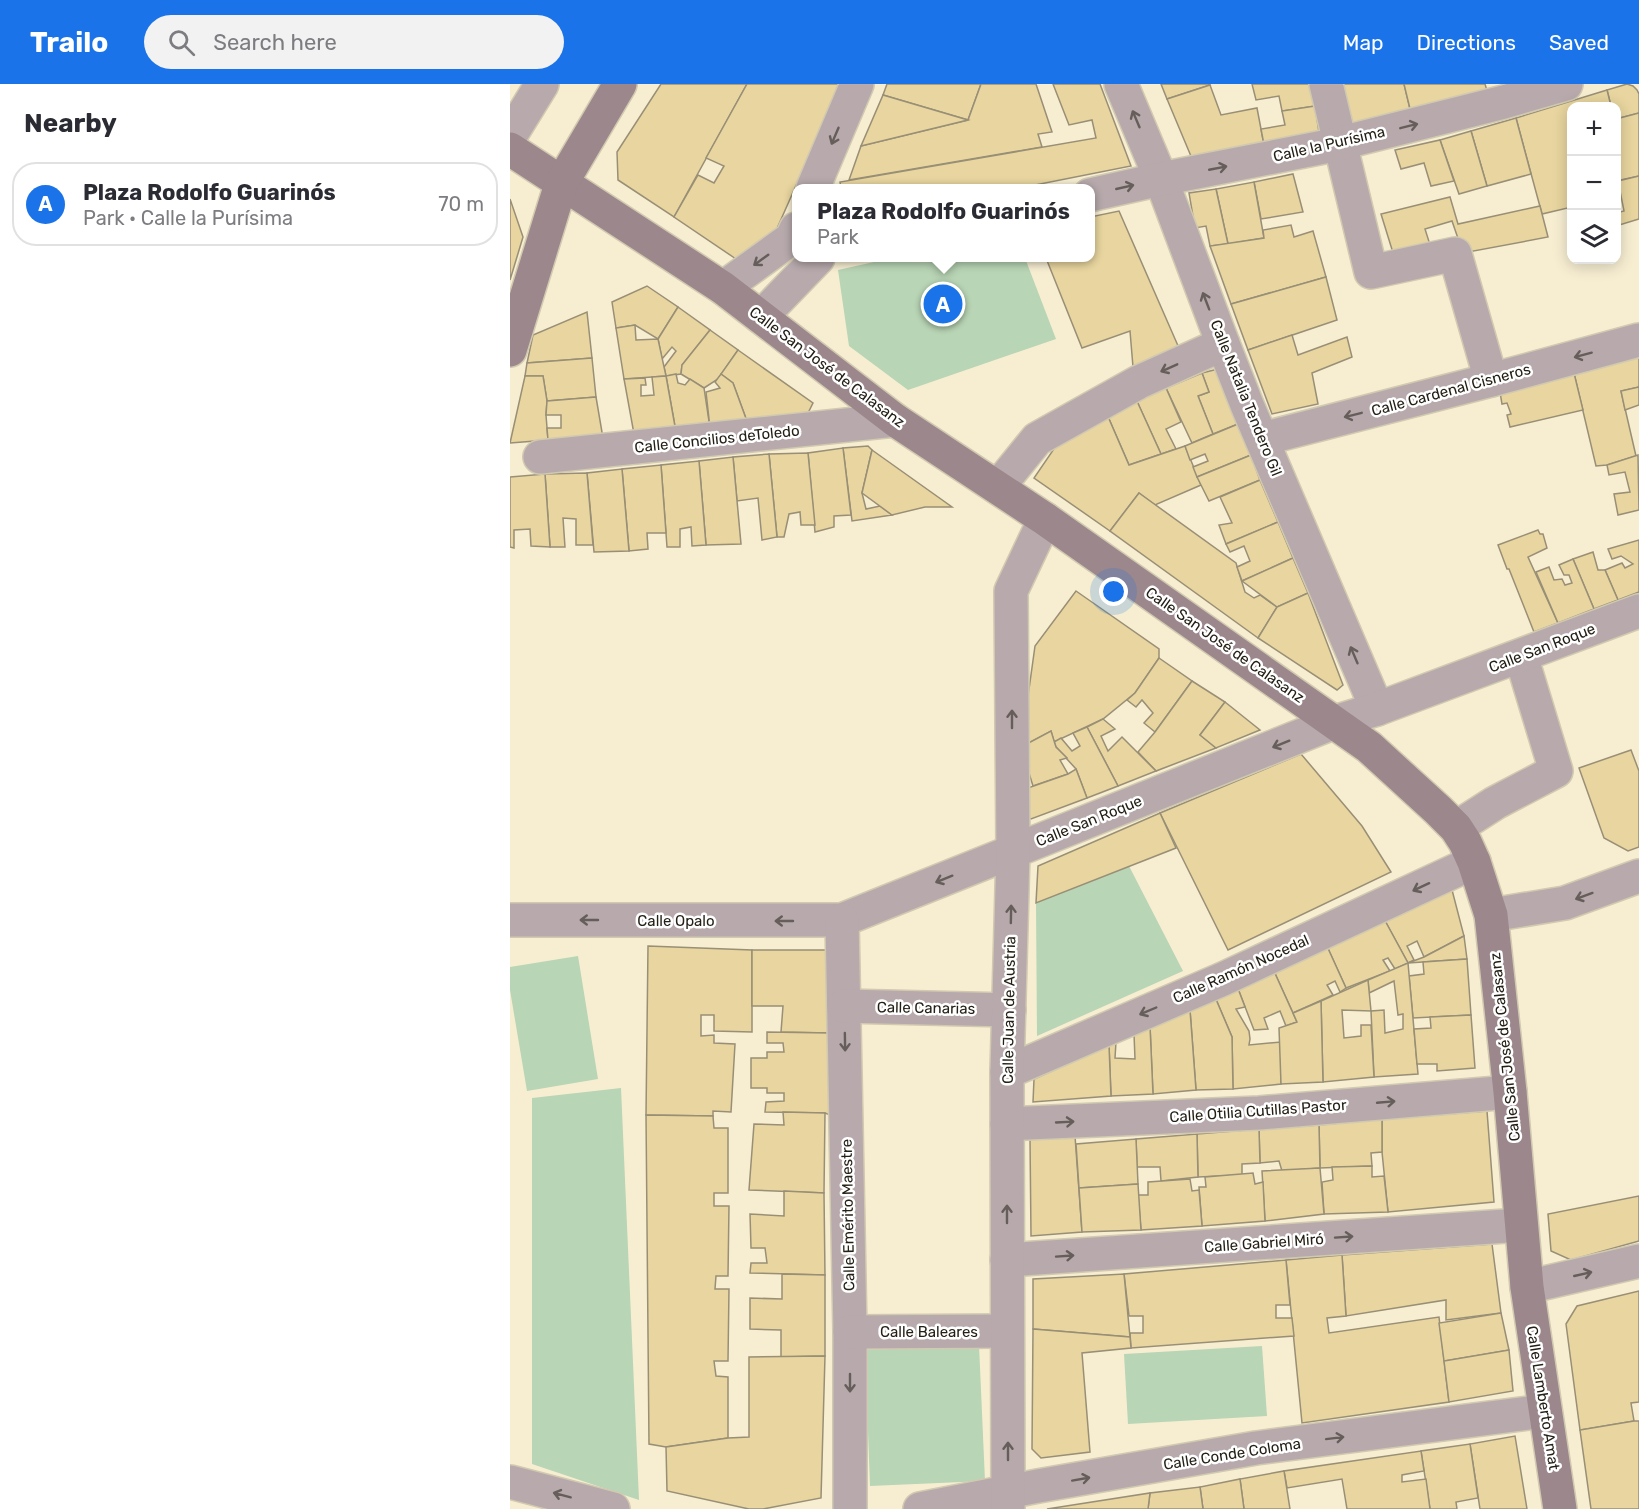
<!DOCTYPE html>
<html lang="en">
<head>
<meta charset="utf-8">
<style>
	:root { --surface:#fff; --page:#f2f2f3; --text:#2b2b33; --muted:#7c7c81; --line:#e1e1e2; --accent:#1a73e8 }
	body { margin:0; font-family:Rubik,sans-serif; background:var(--page); color:var(--text) }
	.controls { position:absolute; right:18px; top:18px; display:grid; overflow:hidden; border-radius:12px; box-shadow:0 3px 15px #0003 }
	.controls button { width:54px; height:54px; display:grid; place-items:center; padding:0; border:0; border-bottom:2px solid var(--line); background:var(--surface); color:var(--text); font:30px sans-serif }
	.you { position:absolute; left:604px; top:508px; width:21px; height:21px; margin:-15px; border:4px solid #fff; border-radius:50%; background:#1a73e8; box-shadow:0 0 0 9px #1a73e833 }
	.badge { display:grid; place-items:center; width:39px; height:39px; border-radius:50%; background:var(--accent); color:#fff; font-size:20px; font-weight:700 }
	.pin { position:absolute; translate:-50% -50%; border:3px solid #fff; box-shadow:0 2px 6px #0006 }
	.popup { position:absolute; left:282px; top:100px; width:303px; height:78px; box-sizing:border-box; display:grid; place-content:center; border-radius:12px; background:var(--surface); filter:drop-shadow(0 2px 4px #0005); font-size:20px; white-space:nowrap; color:var(--muted) }
	.popup b { font-size:22px; color:var(--text) }
	.popup::after { content:''; position:absolute; left:50%; top:100%; margin-left:-12px; border:12px solid transparent; border-top-color:var(--surface) }
	.list { margin:0; padding:0; list-style:none }
	h2 { display:flex; justify-content:space-between; align-items:center; height:78px; margin:0; padding:0 24px; font-size:26px }
	h2 small { font-size:20px; font-weight:400; color:var(--muted) }
	.list li { display:grid; grid-template-columns:39px 1fr auto; gap:18px; align-items:center; box-sizing:border-box; height:84px; margin:0 12px 12px; padding:0 12px; border:2px solid var(--line); border-radius:24px }
	.list b { display:block; font-size:22px; white-space:nowrap }
	.list p { margin:0; font-size:20px; white-space:nowrap; color:var(--muted) }
	.list em { font-size:20px; font-style:normal; color:var(--muted) }
	.icon { flex:none; width:33px; height:33px; fill:none; stroke:currentColor; stroke-width:2; stroke-linecap:round; stroke-linejoin:round }
	.map { position:relative; flex:none; width:1129px; height:1425px; overflow:hidden }
	header { display:flex; align-items:center; gap:36px; box-sizing:border-box; height:84px; padding:0 30px; background:var(--accent); color:#fff }
	header strong { font-size:28px }
	nav { display:flex; gap:33px; margin-inline-start:auto; font-size:21px }
	.search { width:420px; height:54px; background:var(--page); display:flex; align-items:center; gap:15px; box-sizing:border-box; padding:0 21px; border-radius:33px; color:var(--muted); font-size:22px }
	main { display:flex }
	aside { flex:1; background:var(--surface) }
	.map>svg:first-child { display:block }
</style>
</head>
<body>
<header>
<strong>Trailo</strong>
<div class="search"><svg class="icon" aria-label="search" viewBox="0 0 24 24"><circle cx="10" cy="10" r="6"/><path d="M15 15l6 6"/></svg>Search here</div>
<nav><a>Map</a><a>Directions</a><a>Saved</a></nav>
</header>
<main>
<aside>
<h2>Nearby<small></small></h2>
<ul class="list">
<li><span class="badge">A</span><div><b>Plaza Rodolfo Guarinós</b><p>Park · Calle la Purísima</p></div><em>70 m</em></li>
</ul>
</aside>
<div class="map">
<svg width="1129" height="1425" viewBox="0 0 1129 1425">
	<rect width="100%" height="100%" fill="#f7eed2"/>
	<g fill="#b8d5b5">
		<path d="M382,174H515L546,255L398,306L339,262L328,186Z"/>
		<path d="M619,782L673,887L527,952L526,819Z"/>
		<path d="M68,872L88,995L17,1007L0,906V883Z"/>
		<path d="M111,1004L129,1416L22,1380V1014Z"/>
		<path d="M469,1261L475,1397L360,1402L355,1266Z"/>
		<path d="M752,1262L757,1332L618,1340L614,1270Z"/>
	</g>
	<g fill="#e8d59f" stroke="#988f76" stroke-width="1.5">
		<path d="M151,0H237L164,133L108,96L107,68Z"/>
		<path d="M237,0H331L261,158L226,175L164,133L188,91L204,99L214,82L196,74Z"/>
		<path d="M377,0H471L458,36L373,11Z"/>
		<path d="M471,0H526L542,48L528,50L532,63L339,96L351,62L458,36Z"/>
		<path d="M543,0H590L621,82L510,104H331L330,98L586,54L582,36L559,41Z"/>
		<path d="M651,0H699L700,1L657,15Z"/>
		<path d="M742,0H801L805,22L772,27L769,12L746,16Z"/>
		<path d="M828,0H894L901,29L839,48Z"/>
		<path d="M894,0H975L978,10L901,29Z"/>
		<path d="M1117,0L1123,2L1127,6L1129,10V29L1106,35V22H1101L1097,6Z"/>
		<path d="M700,1L711,31L747,24L755,66L683,77L657,15Z"/>
		<path d="M1097,6L1101,22H1062V123L1032,130L1006,34Z"/>
		<path d="M373,11L458,36L351,62Z"/>
		<path d="M805,22L810,55L755,66L751,45L775,41L772,27Z"/>
		<path d="M1129,29V92L1106,97V35Z"/>
		<path d="M1006,34L1021,90L977,102L961,47Z"/>
		<path d="M961,47L977,102L949,110L930,56Z"/>
		<path d="M930,56L944,97L921,102L914,79L891,85L885,66Z"/>
		<path d="M783,90L793,128L751,135L744,98Z"/>
		<path d="M1129,92V135L1106,142V129L1114,127L1108,97Z"/>
		<path d="M744,98L754,154L718,160L706,105Z"/>
		<path d="M706,105L718,160L700,162L696,142L685,144L679,109Z"/>
		<path d="M940,113L948,140L1030,122L1038,153L953,169L942,137L915,145L922,167L884,172L871,130Z"/>
		<path d="M0,115L13,153L0,196Z"/>
		<path d="M609,127L669,264L623,283L620,247L572,264L536,174H580V133Z"/>
		<path d="M781,141L784,153L803,147L816,193L721,220L700,162L754,154L753,146Z"/>
		<path d="M816,193L827,236L738,266L721,220Z"/>
		<path d="M137,202L168,223L148,255L125,241L106,244L102,218Z"/>
		<path d="M168,223L200,246L172,281L171,290L156,292L154,283L166,267L162,263L152,275L148,255Z"/>
		<path d="M77,228L82,274L17,279L23,251Z"/>
		<path d="M125,241L126,256L148,255L156,292L114,295L106,244Z"/>
		<path d="M200,246L228,266L208,295L194,304L171,290L172,281Z"/>
		<path d="M782,251L788,271L837,253L842,273L802,289L808,320L762,330L738,266Z"/>
		<path d="M228,266L303,319L295,335L238,340L223,299L211,290Z"/>
		<path d="M1129,268V303L1111,307L1126,372L1097,381L1086,382L1063,285Z"/>
		<path d="M82,274L86,313L37,317L33,292H15L17,279Z"/>
		<path d="M708,285L728,340L703,350L688,312L699,308L692,289Z"/>
		<path d="M1063,285L1073,326L1000,343L997,331L1001,330L997,319L992,320L989,302Z"/>
		<path d="M692,289L699,308L688,312L703,350L682,359L656,304Z"/>
		<path d="M166,290L168,299L175,301L180,295L194,304L200,344L166,348L156,292Z"/>
		<path d="M211,290L223,299L238,340L200,344L196,308L210,304L205,298Z"/>
		<path d="M15,292H33L37,317L36,331L38,356L0,359Z"/>
		<path d="M156,292L166,348L124,350L114,295L135,294L136,301H131V312L144,311L142,293Z"/>
		<path d="M1129,303V321L1115,326L1111,307Z"/>
		<path d="M656,304L671,338L656,345L666,365L651,370L626,315Z"/>
		<path d="M86,313L93,354L38,356L37,344H51V331H36L37,317Z"/>
		<path d="M626,315L651,370L619,381L596,328Z"/>
		<path d="M596,328L619,381L675,362L691,401L645,421L629,409L600,447L524,394L552,353Z"/>
		<path d="M728,340L741,371L687,393L683,383L698,377L695,370L680,376L675,362Z"/>
		<path d="M358,362L362,366L352,409L356,425L370,422L382,431L342,437L333,364Z"/>
		<path d="M333,364L341,431L324,432V443L305,448L298,369Z"/>
		<path d="M362,366L442,423H415L382,431L352,409Z"/>
		<path d="M298,369L305,441H291L290,428L279,430L274,453H267L259,370Z"/>
		<path d="M259,370L267,453L252,456L248,414L227,417L223,373Z"/>
		<path d="M741,371L750,396L699,417L687,393Z"/>
		<path d="M1128,371L1129,426L1108,431L1104,410L1120,408L1115,388L1099,391L1097,381Z"/>
		<path d="M223,373L231,460L196,461L189,377Z"/>
		<path d="M189,377L196,461L182,462L181,443L170,445V463H157L151,381Z"/>
		<path d="M151,381L156,449H137L138,465L119,467L112,385Z"/>
		<path d="M112,385L119,467L84,468L77,389Z"/>
		<path d="M77,389L83,461H66V435L53,434L55,463H40L35,390Z"/>
		<path d="M35,390L40,463L21,462L20,445L4,446V464L0,463V393Z"/>
		<path d="M750,396L768,438L716,460L709,441L722,439L710,413Z"/>
		<path d="M629,409L726,479L735,508L744,514L750,511L767,523L748,554L600,447Z"/>
		<path d="M768,438L783,474L732,497L727,483L740,477L734,462L720,468L716,460Z"/>
		<path d="M1028,446L1030,450H1033L1037,464L1018,473L1048,539L1024,548L999,485H997L988,461Z"/>
		<path d="M1129,456V508L1108,516L1095,486L1112,479L1115,484L1123,480L1111,472L1102,475L1098,465Z"/>
		<path d="M1083,468L1088,486H1095L1108,516L1084,525L1063,475Z"/>
		<path d="M783,474L798,509L767,523L732,497Z"/>
		<path d="M1063,475L1084,525L1048,539L1026,488L1039,483L1044,496L1052,495L1055,501L1062,499L1059,491H1054L1049,481Z"/>
		<path d="M566,507L649,565V574L625,609L593,635L544,658L541,647L511,663L525,562Z"/>
		<path d="M798,509L833,601L827,606L748,554L767,523Z"/>
		<path d="M649,574L682,597L645,648L634,639L643,629L632,616L626,623L617,616L625,609Z"/>
		<path d="M682,597L715,618L690,651L706,664L646,687L628,668L645,648Z"/>
		<path d="M715,618L750,646L706,664L690,651Z"/>
		<path d="M593,635L605,645L591,652L598,667L612,653L646,687L608,702L577,643Z"/>
		<path d="M577,643L608,702L577,714L566,685L546,663L544,658L551,654L562,667L570,662L563,649Z"/>
		<path d="M541,647L546,663L557,674L550,676L558,690L523,702L511,663Z"/>
		<path d="M1121,666L1129,687V763L1118,767L1094,754L1069,684Z"/>
		<path d="M791,670L852,742L881,788L718,866L650,729Z"/>
		<path d="M566,685L577,714L521,735L515,731V705L558,690Z"/>
		<path d="M650,729L666,764L526,819L528,782Z"/>
		<path d="M941,802L954,852L914,873L907,857L897,862L904,876L898,879L873,833Z"/>
		<path d="M873,833L898,879L885,885L878,874L873,876L880,887L836,904L816,860Z"/>
		<path d="M954,852L957,875L898,879L914,873Z"/>
		<path d="M816,860L836,904L830,908L825,897L817,901L823,911L783,929L763,885Z"/>
		<path d="M138,862L242,866V948L204,947V931H191V952L204,951V959L225,960L221,1028L203,1027V1032L136,1031Z"/>
		<path d="M242,866H321L319,949L271,948L273,922H242Z"/>
		<path d="M957,875L961,931L903,934L899,892L914,890L913,878Z"/>
		<path d="M898,879L908,990L864,993L861,927L874,926L875,949L893,945V930L888,931L884,897L859,909L858,896Z"/>
		<path d="M763,885L787,938L776,942L770,927L754,934L758,945L744,946L727,902Z"/>
		<path d="M858,896L861,927L832,926L834,954L851,952V941H861L864,993L813,998L811,917Z"/>
		<path d="M727,902L735,923L726,925L739,947L740,955L739,961L771,958V1000L723,1005L722,953L705,913Z"/>
		<path d="M705,913L722,953L723,1005L686,1006L680,926Z"/>
		<path d="M811,917L813,998L771,1000L769,944L787,938L783,929Z"/>
		<path d="M680,926L686,1006L643,1010L640,942Z"/>
		<path d="M961,931L965,984L927,987V980H907L904,945L921,944L920,933Z"/>
		<path d="M640,942L643,1010L601,1012L599,961L606,958L605,974L625,975L624,950Z"/>
		<path d="M257,948L319,949L320,1031L315,1029L255,1028L256,1018L274,1017V1009H257V1004H241V974H257V968H274L273,959H257Z"/>
		<path d="M599,961L601,1012L523,1018L524,995Z"/>
		<path d="M977,1027L984,1118L878,1128L872,1068V1035Z"/>
		<path d="M273,1028L315,1029L314,1109L239,1106L244,1040L274,1041Z"/>
		<path d="M136,1031L203,1032L204,1044H218V1109H204V1122H219L218,1192H206L205,1205H219L218,1277H204L206,1292L218,1293V1354L156,1363L139,1360Z"/>
		<path d="M872,1035V1068L861,1069L862,1082L810,1084L809,1041Z"/>
		<path d="M809,1041L810,1084L772,1087L769,1077L750,1079L749,1045Z"/>
		<path d="M749,1045L750,1079L732,1080V1091L688,1093L687,1050Z"/>
		<path d="M687,1050L688,1093L651,1097L650,1083H627L626,1055Z"/>
		<path d="M565,1052L572,1148L521,1152L520,1055Z"/>
		<path d="M626,1055L628,1100L569,1104L566,1060Z"/>
		<path d="M862,1082V1093L874,1092L878,1128L814,1130L812,1098L823,1096L822,1083Z"/>
		<path d="M810,1084L814,1130L755,1137L752,1087Z"/>
		<path d="M743,1089L745,1100L753,1098L755,1137L692,1142L689,1103H696L695,1093Z"/>
		<path d="M680,1095L682,1107L689,1106L692,1142L631,1146L628,1111H638V1098Z"/>
		<path d="M628,1100L631,1146L572,1148L569,1104Z"/>
		<path d="M274,1107L314,1109L315,1191L240,1189L241,1179H257L255,1164H241L240,1130L274,1132Z"/>
		<path d="M1129,1112V1157L1061,1176L1041,1167L1038,1130Z"/>
		<path d="M982,1160L991,1229L936,1236V1216L836,1232L832,1171Z"/>
		<path d="M832,1171L836,1232L817,1234L819,1249L929,1233L939,1318L792,1339L776,1176Z"/>
		<path d="M776,1176L780,1221H766V1234H782L784,1252L621,1264L620,1249H633V1232H619L614,1190Z"/>
		<path d="M272,1190L315,1191V1272L271,1273V1246L240,1245V1214L272,1215Z"/>
		<path d="M614,1190L620,1253L523,1245V1195Z"/>
		<path d="M1129,1207V1318L1121,1319L1124,1337L1070,1346L1056,1240L1067,1222Z"/>
		<path d="M991,1229L999,1266L934,1277L929,1239Z"/>
		<path d="M523,1245L620,1253L621,1264L572,1269L580,1368L531,1374L522,1365Z"/>
		<path d="M999,1266L1003,1307L939,1318L934,1277Z"/>
		<path d="M315,1272L311,1414L253,1425H239L157,1407L156,1363L218,1354L239,1353V1273Z"/>
		<path d="M1124,1337H1129V1425H1081L1070,1346Z"/>
		<path d="M1005,1352L1017,1425H970L960,1360Z"/>
		<path d="M960,1360L968,1414L946,1418L947,1425H920L911,1367Z"/>
		<path d="M911,1367L914,1387L892,1391V1398L916,1395L920,1425H837L832,1395L777,1404L774,1387Z"/>
		<path d="M774,1387L780,1425H734L730,1395Z"/>
		<path d="M730,1395L734,1425H693L690,1403Z"/>
		<path d="M690,1403L693,1425H638L640,1409Z"/>
		<path d="M640,1409L638,1425H537Z"/>
	</g>
	<g fill="none" stroke-linecap="round" stroke-linejoin="round">
		<defs>
			<g id="street">
				<path d="M611,0L651,95L713,260L737,321L867,625"/>
				<path d="M816,0L861,188L945,170L981,296"/>
				<path d="M0,52L32,0"/>
				<path d="M303,104L347,0"/>
				<path d="M580,111L651,95L819,62L994,18L1056,0"/>
				<path d="M213,204L282,154L286,145"/>
				<path d="M251,233L308,174"/>
				<path d="M752,355L981,296L1129,256"/>
				<path d="M30,373L385,336"/>
				<path d="M488,403L527,355L629,298L713,260"/>
				<path d="M946,744L985,719L1046,687L1011,572"/>
				<path d="M981,831L1055,819L1129,792"/>
				<path d="M0,836H332L825,638L867,625L1129,527"/>
				<path d="M332,836L340,1248V1425"/>
				<path d="M334,922L499,926"/>
				<path d="M497,988L713,895L964,778"/>
				<path d="M497,1040L749,1029L1000,1008"/>
				<path d="M497,1176L1011,1141"/>
				<path d="M1017,1203L1129,1177"/>
				<path d="M340,1248L497,1247"/>
				<path d="M0,1398L103,1425"/>
				<path d="M410,1425L528,1402L746,1364L1035,1327"/>
				<path d="M498,1425L497,988L503,768L501,507L535,435"/>
			</g>
			<g id="secondary">
				<path d="M0,65L213,204L385,336L535,435L859,663L928,726L946,744L955,758L964,778L981,831L1000,1008L1017,1203L1050,1425"/>
				<path d="M0,266L51,100L110,0"/>
			</g>
		</defs>
		<use href="#street" stroke="#d1c9b0" stroke-width="36"/>
		<use href="#secondary" stroke="#d1c9b0" stroke-width="36"/>
		<use href="#street" stroke="#b7a9ac" stroke-width="33"/>
		<use href="#secondary" stroke="#9b878c" stroke-width="33"/>
	</g>
	<defs><path id="oneway-shaft" d="M-6 0H5M1.5-3L5.5 0L1.5 3" fill="none" stroke-width="1.6" stroke-linecap="round" stroke-linejoin="round" transform="scale(1.5)"/></defs>
	<g stroke="#665e5a">
		<use href="#oneway-shaft" transform="translate(626 35) rotate(-113)"/>
		<use href="#oneway-shaft" transform="translate(899 42) rotate(-14)"/>
		<use href="#oneway-shaft" transform="translate(325 52) rotate(113)"/>
		<use href="#oneway-shaft" transform="translate(708 84) rotate(-11)"/>
		<use href="#oneway-shaft" transform="translate(615 103) rotate(-13)"/>
		<use href="#oneway-shaft" transform="translate(251 176) rotate(144)"/>
		<use href="#oneway-shaft" transform="translate(696 217) rotate(-111)"/>
		<use href="#oneway-shaft" transform="translate(1073 271) rotate(165)"/>
		<use href="#oneway-shaft" transform="translate(659 284) rotate(156)"/>
		<use href="#oneway-shaft" transform="translate(843 331) rotate(166)"/>
		<use href="#oneway-shaft" transform="translate(844 571) rotate(-113)"/>
		<use href="#oneway-shaft" transform="translate(502 635) rotate(-90)"/>
		<use href="#oneway-shaft" transform="translate(771 660) rotate(158)"/>
		<use href="#oneway-shaft" transform="translate(434 795) rotate(158)"/>
		<use href="#oneway-shaft" transform="translate(911 803) rotate(155)"/>
		<use href="#oneway-shaft" transform="translate(1074 812) rotate(160)"/>
		<use href="#oneway-shaft" transform="translate(501 830) rotate(-89)"/>
		<use href="#oneway-shaft" transform="translate(79 836) rotate(-180)"/>
		<use href="#oneway-shaft" transform="translate(274 837) rotate(-180)"/>
		<use href="#oneway-shaft" transform="translate(638 927) rotate(157)"/>
		<use href="#oneway-shaft" transform="translate(335 958) rotate(89)"/>
		<use href="#oneway-shaft" transform="translate(876 1018) rotate(-5)"/>
		<use href="#oneway-shaft" transform="translate(555 1038) rotate(-3)"/>
		<use href="#oneway-shaft" transform="translate(497 1130) rotate(-90)"/>
		<use href="#oneway-shaft" transform="translate(834 1153) rotate(-4)"/>
		<use href="#oneway-shaft" transform="translate(555 1172) rotate(-4)"/>
		<use href="#oneway-shaft" transform="translate(1073 1190) rotate(-13)"/>
		<use href="#oneway-shaft" transform="translate(340 1299) rotate(90)"/>
		<use href="#oneway-shaft" transform="translate(825 1354) rotate(-7)"/>
		<use href="#oneway-shaft" transform="translate(498 1367) rotate(-90)"/>
		<use href="#oneway-shaft" transform="translate(571 1395) rotate(-10)"/>
		<use href="#oneway-shaft" transform="translate(52 1411) rotate(-165)"/>
	</g>
	<g text-anchor="middle" stroke-width="5" stroke-linejoin="round" paint-order="stroke">
		<g font-size="15" fill="#242016" stroke="#fff">
			<text transform="translate(819 60) rotate(-13)" y="5">Calle la Purísima</text>
			<text transform="translate(317 283) rotate(37)" y="5">Calle San José de Calasanz</text>
			<text transform="translate(941 306) rotate(-15)" y="5">Calle Cardenal Cisneros</text>
			<text transform="translate(736 314) rotate(68)" y="5">Calle Natalia Tendero Gil</text>
			<text transform="translate(207 355) rotate(-6)" y="5">Calle Concilios deToledo</text>
			<text transform="translate(715 561) rotate(35)" y="5">Calle San José de Calasanz</text>
			<text transform="translate(1032 564) rotate(-21)" y="5">Calle San Roque</text>
			<text transform="translate(579 737) rotate(-22)" y="5">Calle San Roque</text>
			<text x="166" y="842">Calle Opalo</text>
			<text transform="translate(731 885) rotate(-24)" y="5">Calle Ramón Nocedal</text>
			<text transform="translate(416 924) rotate(1)" y="5">Calle Canarias</text>
			<text transform="translate(499 926) rotate(-89)" y="5">Calle Juan de Austria</text>
			<text transform="translate(995 963) rotate(-96)" y="5">Calle San José de Calasanz</text>
			<text transform="translate(748 1027) rotate(-4)" y="5">Calle Otilia Cutillas Pastor</text>
			<text transform="translate(338 1131) rotate(-91)" y="5">Calle Emérito Maestre</text>
			<text transform="translate(754 1159) rotate(-4)" y="5">Calle Gabriel Miró</text>
			<text x="419" y="1253">Calle Baleares</text>
			<text transform="translate(1033 1314) rotate(81)" y="5">Calle Lamberto Amat</text>
			<text transform="translate(722 1370) rotate(-9)" y="5">Calle Conde Coloma</text>
		</g>
	</g>
</svg>
<div class="controls">
<button>+</button>
<button>−</button>
<button><svg class="icon" aria-label="layers" viewBox="0 0 24 24"><path d="M12 4l9 5-9 5-9-5zM3 14l9 5 9-5"/></svg></button>
</div>
<div class="you"></div>
<div class="pin badge" style="left:433px;top:220px">A</div>
<div class="popup"><b>Plaza Rodolfo Guarinós</b>Park</div>
</div>
</main>
</body>
</html>
